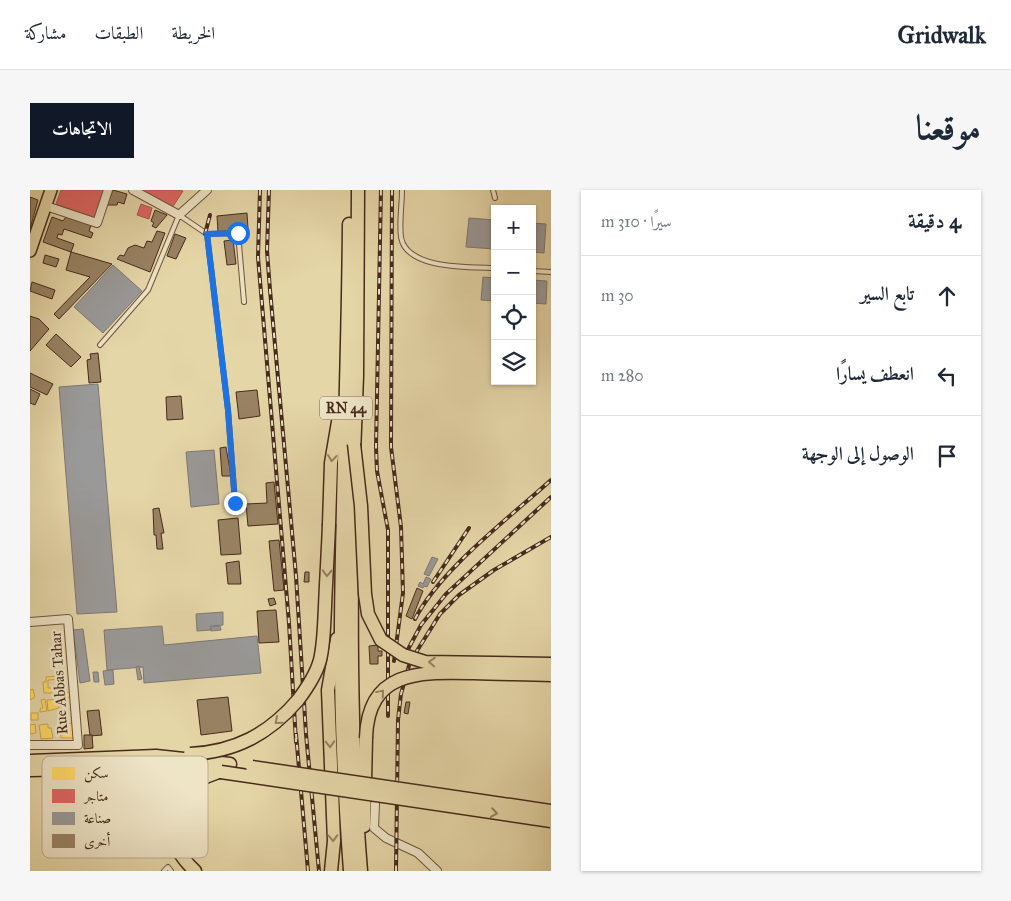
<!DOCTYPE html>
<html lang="ar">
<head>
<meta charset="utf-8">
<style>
	:root { --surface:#fff; --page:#f6f6f7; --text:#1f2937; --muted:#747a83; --line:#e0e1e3; --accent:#111827 }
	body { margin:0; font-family:"IM FELL Great Primer",Amiri,serif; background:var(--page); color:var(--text); direction:rtl }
	.controls { position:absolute; right:15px; top:15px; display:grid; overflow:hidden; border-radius:0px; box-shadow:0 1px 4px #0004 }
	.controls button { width:45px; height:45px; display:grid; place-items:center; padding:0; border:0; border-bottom:1px solid var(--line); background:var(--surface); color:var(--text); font:25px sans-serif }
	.stop { position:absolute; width:15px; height:15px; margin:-11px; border:4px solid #1a73e8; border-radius:50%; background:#fff }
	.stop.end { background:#1a73e8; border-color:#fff; box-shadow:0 1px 5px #0008 }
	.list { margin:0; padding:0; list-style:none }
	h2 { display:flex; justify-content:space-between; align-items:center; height:65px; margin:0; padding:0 20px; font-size:21px }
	h2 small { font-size:16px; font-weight:400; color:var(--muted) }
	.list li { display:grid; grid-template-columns:32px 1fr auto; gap:15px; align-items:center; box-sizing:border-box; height:80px; padding:0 20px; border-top:1px solid var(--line) }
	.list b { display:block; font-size:19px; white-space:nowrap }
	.list em { font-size:16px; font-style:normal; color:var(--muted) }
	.icon { flex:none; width:28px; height:28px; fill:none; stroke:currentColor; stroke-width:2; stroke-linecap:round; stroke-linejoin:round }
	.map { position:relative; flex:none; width:521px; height:681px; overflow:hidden; direction:ltr; border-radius:0px }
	header { display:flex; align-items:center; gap:30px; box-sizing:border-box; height:70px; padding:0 25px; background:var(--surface); border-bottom:1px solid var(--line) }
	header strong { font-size:24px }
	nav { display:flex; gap:28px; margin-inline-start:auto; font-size:18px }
	.intro { display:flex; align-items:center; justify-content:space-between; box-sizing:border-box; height:120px; padding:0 30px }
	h1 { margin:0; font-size:35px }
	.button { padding:12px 22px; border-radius:0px; background:var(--accent); color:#fff; font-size:18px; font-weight:700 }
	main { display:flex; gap:30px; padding:0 30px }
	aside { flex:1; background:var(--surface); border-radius:0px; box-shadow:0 1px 4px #0004 }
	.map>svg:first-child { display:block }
</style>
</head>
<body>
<header>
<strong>Gridwalk</strong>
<nav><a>الخريطة</a><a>الطبقات</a><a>مشاركة</a></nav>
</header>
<div class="intro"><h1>موقعنا</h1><a class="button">الاتجاهات</a></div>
<main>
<aside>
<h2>4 دقيقة<small>سيرًا · 310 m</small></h2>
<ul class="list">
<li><svg class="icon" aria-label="ahead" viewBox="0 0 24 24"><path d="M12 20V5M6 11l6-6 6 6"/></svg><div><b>تابع السير</b></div><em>30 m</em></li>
<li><svg class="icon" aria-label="left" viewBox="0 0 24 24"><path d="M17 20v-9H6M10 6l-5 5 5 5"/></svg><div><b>انعطف يسارًا</b></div><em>280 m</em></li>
<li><svg class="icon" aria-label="arrive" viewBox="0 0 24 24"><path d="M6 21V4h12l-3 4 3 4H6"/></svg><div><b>الوصول إلى الوجهة</b></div></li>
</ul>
</aside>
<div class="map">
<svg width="521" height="681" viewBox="0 0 521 681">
	<rect width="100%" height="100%" fill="#e5d6a8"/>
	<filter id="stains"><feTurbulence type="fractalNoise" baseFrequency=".004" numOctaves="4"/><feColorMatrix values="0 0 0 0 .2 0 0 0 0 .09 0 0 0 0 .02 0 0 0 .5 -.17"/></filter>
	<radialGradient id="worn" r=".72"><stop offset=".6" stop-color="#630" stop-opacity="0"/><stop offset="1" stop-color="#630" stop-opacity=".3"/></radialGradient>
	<g fill="#ffd966" stroke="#c8a450">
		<path d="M30,486L31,489L18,490V498H24V503H14L13,492H16V487Z"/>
		<path d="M3,499L5,507L0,510V500Z"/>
		<path d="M40,502L41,507L33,508V503Z"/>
		<path d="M15,509L17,521L10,522V519L13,518L11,510Z"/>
		<path d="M28,509L29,518L18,521L17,510Z"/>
		<rect x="1" y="523" width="7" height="7"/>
		<path d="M44,533L45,548H31L30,534Z"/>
		<path d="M5,534L6,543L0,544V535Z"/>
		<path d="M18,534V538H21L23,548L11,549L9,535Z"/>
	</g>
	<g fill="#e06666" stroke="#b25450">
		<path d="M31,0H75L65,28L26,14Z"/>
		<path d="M110,0H150L153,1L142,18Z"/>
		<path d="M111,14L122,18L119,29L107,25Z"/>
	</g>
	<g fill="#999" stroke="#807873">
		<path d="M439,28L465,30V59L436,57Z"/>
		<path d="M502,33L516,34L514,63L502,62Z"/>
		<path d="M83,75L112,101L73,143L44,117Z"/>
		<path d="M453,87L465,88V111L451,110Z"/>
		<path d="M502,90L517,91L516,114L502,113Z"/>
		<path d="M68,194L87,422L47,424L29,197Z"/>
		<path d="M184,260L189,314L161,317L156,262Z"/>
		<path d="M402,367L408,369L399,386L394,384Z"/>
		<path d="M396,387L401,389L397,397L394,396L393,398L388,396L390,392L393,394Z"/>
		<path d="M193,422V435L180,436L181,440L167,441L166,424Z"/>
		<path d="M132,436L134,455L227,446L231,483L114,493L113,477L77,480L74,440Z"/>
		<path d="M190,436L191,440L181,441V437Z"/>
		<path d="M53,439L60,491L50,493L43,440Z"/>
		<path d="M109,476L112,489L108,490L106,477Z"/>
		<path d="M83,480L84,494L75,495L73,481Z"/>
		<path d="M63,482H68L69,492H64Z"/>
	</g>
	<g fill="#998364" stroke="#462a1b">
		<path d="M83,0L97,4L94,14L88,12L87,15H77Z"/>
		<path d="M0,7L8,10L0,39Z"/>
		<path d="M125,20L137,25L126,38L122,36L124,33L121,31Z"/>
		<path d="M217,23L218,39L188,42L187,26Z"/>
		<path d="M22,27L33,31L36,27L61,35L59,41L63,43L61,48L34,39L32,45L28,44L27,48L44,54L41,62L13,52Z"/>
		<path d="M127,41L135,43L120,82L87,69L90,65L94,66L98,58L105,55L114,58L117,51L122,52Z"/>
		<path d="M145,44L156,48L146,69L137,66Z"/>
		<path d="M203,50L206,74L197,75L194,51Z"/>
		<path d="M41,62L82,74L29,129L24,124L60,87L36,80Z"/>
		<path d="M15,65L29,69L26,77L13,73Z"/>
		<path d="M2,92L25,100L22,109L0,101Z"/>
		<path d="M0,126L9,129L19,139L0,161Z"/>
		<path d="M26,144L51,167L41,177L16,155Z"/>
		<path d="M68,163L71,192L59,193L57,170L61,169L60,164Z"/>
		<path d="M0,183L23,194L17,205L0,197Z"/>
		<path d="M0,199L10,204L5,215L0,213Z"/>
		<path d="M227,200L230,226L209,229L206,202Z"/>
		<path d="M151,206L153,229L137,230L136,207Z"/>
		<path d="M196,257L201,286H192L190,258Z"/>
		<path d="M244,292L248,334L218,336L216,314L237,313L236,293Z"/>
		<path d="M129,318L134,343H131L133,359H127L126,345H124L123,319Z"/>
		<path d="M208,328L211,364L191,365L188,330Z"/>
		<path d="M249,350L254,400L244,401L239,351Z"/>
		<path d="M209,371L211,394H198L196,373Z"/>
		<path d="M275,382H279V392H274Z"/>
		<path d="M387,398L393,401L382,429L376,426Z"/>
		<path d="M244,408L246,414L240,416L238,409Z"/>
		<path d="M246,420L249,452L229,453L227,421Z"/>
		<path d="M348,455V461H352V466H348V474H340L339,456Z"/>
		<path d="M198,507L202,541L171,545L167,510Z"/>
		<path d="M376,512H380L378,524L374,523Z"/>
		<path d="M69,520L72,545L60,546L57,521Z"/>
		<path d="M54,545H62L63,558L54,559Z"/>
	</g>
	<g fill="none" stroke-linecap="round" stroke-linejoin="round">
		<defs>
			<g id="service">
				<path d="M372,0C372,15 369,32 371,47C376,80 441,77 465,78"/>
				<path d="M463,0L465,8"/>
				<path d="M177,44L198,220L205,313"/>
				<path d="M502,81L521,82"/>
				<path d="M70,155L118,100L149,25L177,44L208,43L214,112"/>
				<path d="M134,681L138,677L141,681"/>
			</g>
			<g id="minor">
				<path d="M103,0L149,25L177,0"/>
				<path d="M16,16L67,33L78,0"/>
				<path d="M0,432L38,429L48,555H0"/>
				<path d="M345,614L344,638L356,648L388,663L407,681"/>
			</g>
			<path id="primary" d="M0,61L21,0"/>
			<g id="trunk">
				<path d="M319,34C318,168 312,301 311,435C310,517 314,599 320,681"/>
				<path d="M324,264L327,186L328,0"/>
				<path d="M323,286C321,418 320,549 331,681"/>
				<path d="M299,334L301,273L310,220"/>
				<path d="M0,571L126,566L200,574"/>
				<path d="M0,580L140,577L191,582"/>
				<path d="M334,636L336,548"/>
				<path d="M165,681C125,643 133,601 186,583"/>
				<path d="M301,681L304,651L298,500L307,449"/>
			</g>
		</defs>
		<use href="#service" stroke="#6e553e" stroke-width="6"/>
		<use href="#minor" stroke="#6e553e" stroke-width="10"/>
		<use href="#primary" stroke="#462a1b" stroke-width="14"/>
		<use href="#trunk" stroke="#462a1b" stroke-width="15"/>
		<use href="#service" stroke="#eee4c6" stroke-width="4"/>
		<use href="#minor" stroke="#eee4c6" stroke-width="8"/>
		<use href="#primary" stroke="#e5d6a8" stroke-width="11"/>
		<use href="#trunk" stroke="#e5d6a8" stroke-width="12"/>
		<defs>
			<g id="rail">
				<path d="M230,0L228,67L259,433L266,552"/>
				<path d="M239,0L237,61L240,100L266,386L276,544L289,681"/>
				<path d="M351,0L346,257L347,281L358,340V526"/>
				<path d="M362,0L361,257L371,337L373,403L364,471"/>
				<path d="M175,44L180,25"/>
				<path d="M403,392L439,338"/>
				<path d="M385,429C410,380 479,328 521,290"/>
				<path d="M375,465L391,435L416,404L521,307"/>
				<path d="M266,544L278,681"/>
				<path d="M366,681L368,530L371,504L380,472L410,424L429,405L464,380L521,347"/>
			</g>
		</defs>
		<use href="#rail" stroke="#462a1b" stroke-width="4"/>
		<use href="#rail" stroke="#eee4c6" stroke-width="2" stroke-dasharray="5.5" stroke-linecap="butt"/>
		<defs>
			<g id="trunk-bridge">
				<path d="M324,254L331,316L335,404L338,424L351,450L373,465L395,472L521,474"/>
				<path d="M336,548C338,479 391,482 444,483C469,484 495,484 521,485"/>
				<path d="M160,564C205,562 239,544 268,510C277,498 286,485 290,470C294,453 294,435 295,417C296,390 298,362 299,334"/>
				<path d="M222,577L521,621"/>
				<path d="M191,582L521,631"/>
			</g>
		</defs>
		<use href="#trunk-bridge" stroke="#462a1b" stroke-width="15" stroke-linecap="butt"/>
		<use href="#trunk-bridge" stroke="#e5d6a8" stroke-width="12"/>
	</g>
	<defs><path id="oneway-chevron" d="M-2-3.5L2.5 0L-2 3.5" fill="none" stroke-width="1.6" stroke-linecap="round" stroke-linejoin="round" transform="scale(1.25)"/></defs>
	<g stroke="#968062">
		<use href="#oneway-chevron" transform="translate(302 268) rotate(97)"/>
		<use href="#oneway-chevron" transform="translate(297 383) rotate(93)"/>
		<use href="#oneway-chevron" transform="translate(402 472) rotate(-176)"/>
		<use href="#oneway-chevron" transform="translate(351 503) rotate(-50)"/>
		<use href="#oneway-chevron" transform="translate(248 531) rotate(139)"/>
		<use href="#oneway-chevron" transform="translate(300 554) rotate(88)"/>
		<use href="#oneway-chevron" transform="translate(464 623) rotate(9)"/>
		<use href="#oneway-chevron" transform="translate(303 648) rotate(88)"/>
	</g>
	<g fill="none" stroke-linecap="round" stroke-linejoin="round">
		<path stroke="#1a73e8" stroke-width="6" d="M205,313L198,220L177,44L208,43"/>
	</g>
	<g text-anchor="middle" stroke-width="5" stroke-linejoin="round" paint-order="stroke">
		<rect fill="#eee4c6" stroke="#78624e" stroke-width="1" x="290" y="206.5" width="52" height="23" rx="4"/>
		<g font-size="14" font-weight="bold" fill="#462a1b">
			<text x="316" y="223">RN 44</text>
		</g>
		<g font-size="15" fill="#462a1b" stroke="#eee4c6">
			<text transform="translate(29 493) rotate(-94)" y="5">Rue Abbas Tahar</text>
		</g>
	</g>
	<rect x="12" y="566" width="166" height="102" rx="8" fill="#eee4c6" stroke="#bcac93" stroke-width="1"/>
	<rect x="22" y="577" width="23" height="13" fill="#ffd966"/>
	<rect x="22" y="599" width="23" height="14" fill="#e06666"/>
	<rect x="22" y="622" width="23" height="13" fill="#999"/>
	<rect x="22" y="644" width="23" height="14" fill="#998364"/>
	<g font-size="14" fill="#462a1b">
		<text x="54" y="588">سكن</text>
		<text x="54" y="611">متاجر</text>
		<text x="54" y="633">صناعة</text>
		<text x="54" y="656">أخرى</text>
	</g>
	<rect width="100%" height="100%" filter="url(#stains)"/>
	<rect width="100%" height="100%" fill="url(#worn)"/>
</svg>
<div class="controls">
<button>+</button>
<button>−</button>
<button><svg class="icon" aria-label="locate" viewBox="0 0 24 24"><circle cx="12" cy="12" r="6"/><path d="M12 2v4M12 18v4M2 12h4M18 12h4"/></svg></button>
<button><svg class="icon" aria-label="layers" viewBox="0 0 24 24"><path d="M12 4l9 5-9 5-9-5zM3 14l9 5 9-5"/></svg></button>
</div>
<div class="stop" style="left:208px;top:43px"></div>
<div class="stop end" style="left:205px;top:313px"></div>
</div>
</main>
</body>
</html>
